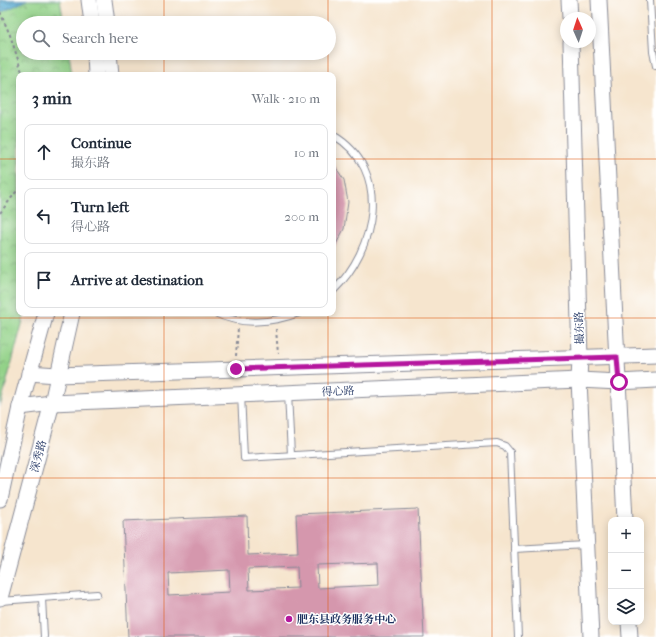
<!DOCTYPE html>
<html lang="en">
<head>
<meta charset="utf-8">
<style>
	:root { --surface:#fff; --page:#f2f2f3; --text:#1f2937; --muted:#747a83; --line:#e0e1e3 }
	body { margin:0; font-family:"IM FELL French Canon","Noto Serif SC",serif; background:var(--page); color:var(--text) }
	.controls { position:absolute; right:12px; bottom:12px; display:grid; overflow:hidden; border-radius:8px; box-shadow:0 2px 10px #0003 }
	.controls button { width:36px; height:36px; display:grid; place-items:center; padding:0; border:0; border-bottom:1px solid var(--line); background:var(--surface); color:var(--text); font:20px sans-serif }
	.compass { position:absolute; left:560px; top:12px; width:36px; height:36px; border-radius:50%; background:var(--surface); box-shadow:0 2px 10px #0003; rotate:357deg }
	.stop { position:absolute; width:12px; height:12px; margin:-9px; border:3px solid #b5179e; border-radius:50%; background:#fff }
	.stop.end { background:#b5179e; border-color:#fff; box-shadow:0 1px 4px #0008 }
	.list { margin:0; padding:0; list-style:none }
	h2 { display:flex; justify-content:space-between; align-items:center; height:52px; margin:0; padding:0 16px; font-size:17px }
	h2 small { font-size:13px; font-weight:400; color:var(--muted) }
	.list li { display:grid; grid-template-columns:26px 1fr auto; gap:12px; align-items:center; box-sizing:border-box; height:56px; margin:0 8px 8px; padding:0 8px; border:1px solid var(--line); border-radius:8px }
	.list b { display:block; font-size:15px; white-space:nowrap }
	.list p { margin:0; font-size:13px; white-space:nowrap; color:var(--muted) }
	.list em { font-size:13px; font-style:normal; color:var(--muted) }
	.icon { flex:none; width:22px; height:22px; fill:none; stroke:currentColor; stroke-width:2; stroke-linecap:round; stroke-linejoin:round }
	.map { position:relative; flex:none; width:656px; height:637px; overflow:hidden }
	.search { position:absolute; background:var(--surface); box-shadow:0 2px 10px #0003; left:16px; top:16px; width:320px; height:44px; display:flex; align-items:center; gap:10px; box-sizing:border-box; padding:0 14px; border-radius:22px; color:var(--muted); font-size:15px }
	.panel { position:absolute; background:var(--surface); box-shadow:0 2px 10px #0003; left:16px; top:72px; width:320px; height:244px; border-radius:8px }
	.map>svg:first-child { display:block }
</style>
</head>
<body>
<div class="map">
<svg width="656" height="637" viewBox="0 0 656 637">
	<defs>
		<pattern id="park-crowns" width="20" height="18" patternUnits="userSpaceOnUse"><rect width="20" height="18" fill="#93d288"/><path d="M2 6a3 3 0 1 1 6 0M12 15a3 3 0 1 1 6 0" fill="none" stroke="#77ab72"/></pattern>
		<pattern id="water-rules" width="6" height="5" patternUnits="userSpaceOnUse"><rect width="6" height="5" fill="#58add4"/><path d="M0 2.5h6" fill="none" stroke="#488daf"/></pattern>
	</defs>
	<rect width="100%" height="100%" fill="#fff"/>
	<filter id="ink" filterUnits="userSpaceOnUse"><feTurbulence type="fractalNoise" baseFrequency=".025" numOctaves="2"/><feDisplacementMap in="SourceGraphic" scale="8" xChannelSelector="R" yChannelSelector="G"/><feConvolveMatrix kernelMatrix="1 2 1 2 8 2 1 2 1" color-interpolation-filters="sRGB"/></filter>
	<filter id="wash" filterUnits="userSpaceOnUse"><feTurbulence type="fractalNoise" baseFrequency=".012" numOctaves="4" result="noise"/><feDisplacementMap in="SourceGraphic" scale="16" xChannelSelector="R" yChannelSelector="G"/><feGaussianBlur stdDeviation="0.9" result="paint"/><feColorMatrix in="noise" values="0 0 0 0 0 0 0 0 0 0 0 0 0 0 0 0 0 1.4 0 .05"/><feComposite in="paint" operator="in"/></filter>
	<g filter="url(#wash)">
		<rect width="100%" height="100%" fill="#f6e5ce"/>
		<path fill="url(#park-crowns)" stroke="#578073" d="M0,0H60L64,23H23V53H69L72,75H19V313H25L0,407Z"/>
		<path fill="url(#water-rules)" stroke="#3a6e99" d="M0,0H27L0,13Z"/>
		<g id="blocks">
			<g fill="#d597ad" fill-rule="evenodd">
				<path d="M333,163L344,180L348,202L344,229L333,250Z"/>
				<path d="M418,509L424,637H128L123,521L247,516L248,555L298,553L296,514ZM378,563L379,585L318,588L317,565ZM297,567L298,588L249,590L248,569ZM229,570L230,592L169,595L168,573Z"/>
			</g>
		</g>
	</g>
	<g filter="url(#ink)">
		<use href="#blocks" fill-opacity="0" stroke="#888a96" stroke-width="1"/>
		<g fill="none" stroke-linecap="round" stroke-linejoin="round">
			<defs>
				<g id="service">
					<path d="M650,0L653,52L656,66"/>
					<path d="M333,135C393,170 376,250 333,291"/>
					<path d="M215,313C241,326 272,323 299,313"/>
					<path d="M288,393L291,455"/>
					<path d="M241,394L244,458L497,443L505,446L510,452L518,637"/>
					<path d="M514,549L586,545"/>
					<path d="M42,598L44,637"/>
					<path d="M0,601L97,594"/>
				</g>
				<g id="tertiary">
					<path d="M89,0L92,23"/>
					<path d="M104,0L107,23"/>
					<path d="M569,0L570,18"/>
					<path d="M599,0L625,520"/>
					<path d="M571,42L580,358L579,380L591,637"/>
					<path d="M95,53L96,75"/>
					<path d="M109,53L111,75"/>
					<path d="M29,373L57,375L656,355"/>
					<path d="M20,407L52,403L579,380L619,382L656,380"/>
					<path d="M0,499L20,407L46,313"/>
					<path d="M0,598L52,403L72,313"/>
					<path d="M629,622L630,637"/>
				</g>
			</defs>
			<use href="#service" stroke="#888a96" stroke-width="8"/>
			<use href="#tertiary" stroke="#888a96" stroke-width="17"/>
			<g stroke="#888a96" stroke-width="2" stroke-dasharray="3 3" stroke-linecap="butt">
				<path d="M0,12L10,35L23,75"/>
				<path d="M0,213L19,188"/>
				<path d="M276,329L278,354"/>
				<path d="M236,356L238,328"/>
			</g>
			<use href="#service" stroke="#fff" stroke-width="6"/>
			<use href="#tertiary" stroke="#fff" stroke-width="15"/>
		</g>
	</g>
	<g fill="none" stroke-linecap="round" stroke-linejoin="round" filter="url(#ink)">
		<path stroke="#b5179e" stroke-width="5" d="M236,369L617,357L619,382"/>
	</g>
	<path fill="none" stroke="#de5710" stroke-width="1" stroke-opacity="0.55" d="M164,0V23M328,0V23M492,0V637M164,53V75M328,53V75M0,159H19M333,159H656M164,313V637M328,313V637M0,318H656M0,478H656"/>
	<circle fill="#b5179e" stroke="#fff" stroke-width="1.5" cx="289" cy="619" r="4"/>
	<g text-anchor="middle" stroke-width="3" stroke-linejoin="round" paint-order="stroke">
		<g font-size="11" fill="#1b2f5e" stroke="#fff">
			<text transform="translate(579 328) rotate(-92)" y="4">撮东路</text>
			<text transform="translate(338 391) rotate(-3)" y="4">得心路</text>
			<text transform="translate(38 456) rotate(-75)" y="4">深秀路</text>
		</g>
		<g font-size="11" font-weight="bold" fill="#1b2f5e" stroke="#fff" text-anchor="start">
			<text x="297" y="623">肥东县政务服务中心</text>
		</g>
	</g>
</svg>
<div class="controls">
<button>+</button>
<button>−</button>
<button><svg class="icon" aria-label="layers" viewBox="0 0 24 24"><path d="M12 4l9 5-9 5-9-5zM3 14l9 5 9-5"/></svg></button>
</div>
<svg class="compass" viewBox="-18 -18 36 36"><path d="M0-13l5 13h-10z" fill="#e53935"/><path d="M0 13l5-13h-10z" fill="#747a83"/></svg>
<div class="stop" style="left:619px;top:382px"></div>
<div class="stop end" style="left:236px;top:369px"></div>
<div class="search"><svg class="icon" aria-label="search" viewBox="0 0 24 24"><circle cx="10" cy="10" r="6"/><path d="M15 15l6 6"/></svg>Search here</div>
<section class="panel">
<h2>3 min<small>Walk · 210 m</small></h2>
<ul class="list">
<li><svg class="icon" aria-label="ahead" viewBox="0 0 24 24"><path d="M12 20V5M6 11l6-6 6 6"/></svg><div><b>Continue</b><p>撮东路</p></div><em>10 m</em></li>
<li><svg class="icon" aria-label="left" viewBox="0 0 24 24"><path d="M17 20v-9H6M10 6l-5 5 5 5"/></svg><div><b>Turn left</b><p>得心路</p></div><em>200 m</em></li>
<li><svg class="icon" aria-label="arrive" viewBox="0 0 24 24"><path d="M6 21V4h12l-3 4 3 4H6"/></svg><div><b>Arrive at destination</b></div></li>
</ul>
</section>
</div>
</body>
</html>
